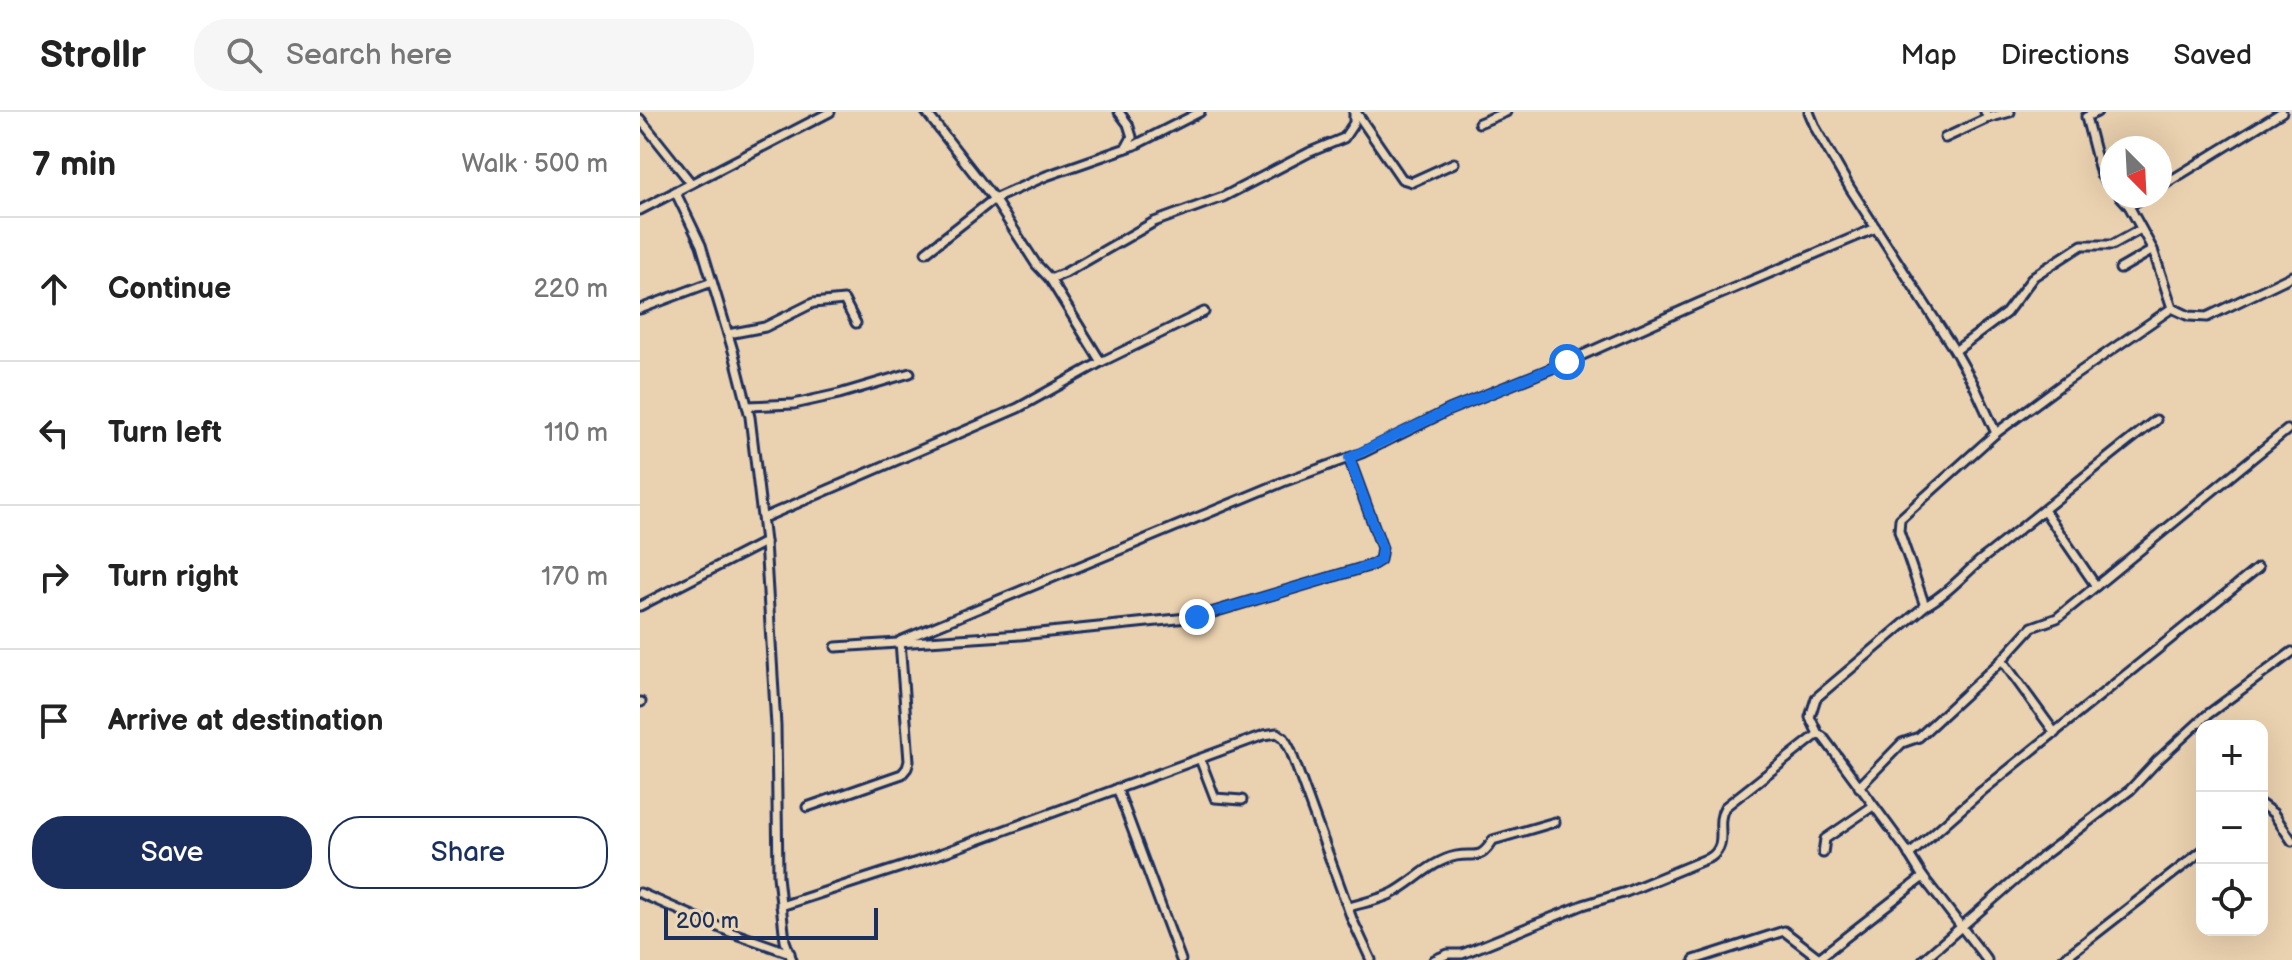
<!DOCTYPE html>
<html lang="en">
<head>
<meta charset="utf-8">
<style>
	:root { --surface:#fff; --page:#f6f6f6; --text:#222; --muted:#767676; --line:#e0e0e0; --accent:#1b2f5e }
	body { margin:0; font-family:"Balsamiq Sans",sans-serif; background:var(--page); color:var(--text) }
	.controls { position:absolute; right:24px; bottom:24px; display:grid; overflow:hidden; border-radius:16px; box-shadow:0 8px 32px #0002 }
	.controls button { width:72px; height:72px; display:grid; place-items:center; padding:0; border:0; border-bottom:2px solid var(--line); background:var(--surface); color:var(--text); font:40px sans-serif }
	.compass { position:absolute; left:1460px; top:24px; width:72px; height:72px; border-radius:50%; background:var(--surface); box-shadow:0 8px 32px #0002; rotate:156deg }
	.scale { position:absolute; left:24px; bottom:20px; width:214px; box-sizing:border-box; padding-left:8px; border:4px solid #1b2f5e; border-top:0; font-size:22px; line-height:28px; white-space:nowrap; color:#1b2f5e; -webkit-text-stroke:6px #ecd7b6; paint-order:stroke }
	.stop { position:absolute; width:24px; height:24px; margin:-18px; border:6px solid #1a73e8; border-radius:50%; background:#fff }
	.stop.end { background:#1a73e8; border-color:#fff; box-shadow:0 2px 8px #0008 }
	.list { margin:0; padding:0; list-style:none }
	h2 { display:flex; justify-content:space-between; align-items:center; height:104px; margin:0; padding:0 32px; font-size:34px }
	h2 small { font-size:26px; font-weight:400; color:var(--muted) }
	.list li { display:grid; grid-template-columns:52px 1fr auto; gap:24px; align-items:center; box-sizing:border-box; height:144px; padding:0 32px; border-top:2px solid var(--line) }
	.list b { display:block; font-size:30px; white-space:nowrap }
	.list em { font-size:26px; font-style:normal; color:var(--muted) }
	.actions { display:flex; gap:16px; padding:24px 32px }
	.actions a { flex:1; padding:18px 0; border:2px solid var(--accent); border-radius:32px; text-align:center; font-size:28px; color:var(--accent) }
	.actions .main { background:var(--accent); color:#fff }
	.icon { flex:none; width:44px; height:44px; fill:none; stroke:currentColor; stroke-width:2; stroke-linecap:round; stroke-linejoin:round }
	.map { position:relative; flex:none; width:1652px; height:848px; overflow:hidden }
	header { display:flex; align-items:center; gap:48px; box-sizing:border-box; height:112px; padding:0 40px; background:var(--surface); border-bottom:2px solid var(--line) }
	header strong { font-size:38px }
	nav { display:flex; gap:44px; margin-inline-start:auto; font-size:28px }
	.search { width:560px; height:72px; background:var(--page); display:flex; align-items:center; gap:20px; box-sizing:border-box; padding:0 28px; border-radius:32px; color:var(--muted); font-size:30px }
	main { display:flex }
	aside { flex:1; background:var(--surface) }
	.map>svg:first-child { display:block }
</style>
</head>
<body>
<header>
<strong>Strollr</strong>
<div class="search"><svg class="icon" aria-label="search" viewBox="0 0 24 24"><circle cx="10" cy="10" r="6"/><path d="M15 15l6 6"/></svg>Search here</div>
<nav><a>Map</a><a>Directions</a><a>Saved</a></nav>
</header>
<main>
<aside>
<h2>7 min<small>Walk · 500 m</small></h2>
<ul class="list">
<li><svg class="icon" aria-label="ahead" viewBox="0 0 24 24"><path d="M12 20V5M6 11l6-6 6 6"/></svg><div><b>Continue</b></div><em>220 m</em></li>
<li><svg class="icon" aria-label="left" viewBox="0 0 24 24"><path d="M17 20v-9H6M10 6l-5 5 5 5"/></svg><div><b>Turn left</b></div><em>110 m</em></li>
<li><svg class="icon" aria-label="right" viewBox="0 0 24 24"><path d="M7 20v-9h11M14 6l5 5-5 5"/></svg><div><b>Turn right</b></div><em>170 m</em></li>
<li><svg class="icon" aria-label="arrive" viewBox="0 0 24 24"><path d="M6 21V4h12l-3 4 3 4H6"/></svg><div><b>Arrive at destination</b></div></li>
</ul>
<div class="actions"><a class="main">Save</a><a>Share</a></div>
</aside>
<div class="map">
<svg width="1652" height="848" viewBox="0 0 1652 848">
	<rect width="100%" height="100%" fill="#ead1af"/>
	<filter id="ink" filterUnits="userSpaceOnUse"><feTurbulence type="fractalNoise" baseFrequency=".0125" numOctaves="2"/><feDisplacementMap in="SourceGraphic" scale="16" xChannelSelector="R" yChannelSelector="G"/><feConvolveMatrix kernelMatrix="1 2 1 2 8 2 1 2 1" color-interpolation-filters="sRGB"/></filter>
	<g filter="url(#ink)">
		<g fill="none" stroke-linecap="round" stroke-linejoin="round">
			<defs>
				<g id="minor">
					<path d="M286,0L354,87L396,152L410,167L425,161L514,110L583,85L670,40L704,26L714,11V0"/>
					<path d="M479,0L488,12L492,25L486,36"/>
					<path d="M716,0L762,67L772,70L814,51"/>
					<path d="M1169,0L1176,17L1210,76L1315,239L1333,271L1356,321"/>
					<path d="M1345,0L1348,6L1370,0"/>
					<path d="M1457,0L1446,5L1461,63L1472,75"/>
					<path d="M0,7L51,71"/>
					<path d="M839,11L866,0"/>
					<path d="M1305,26L1348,6"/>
					<path d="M1520,75L1642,0"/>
					<path d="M35,79L61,133L94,242L110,305L125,430L136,614L138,764L145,829L152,848"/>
					<path d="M1480,84L1489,94L1506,84"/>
					<path d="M0,98L190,0"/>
					<path d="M1513,138L1532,196L1549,204L1567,205L1652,164"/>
					<path d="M286,140L354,87L406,64L495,33L560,0"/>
					<path d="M1480,157L1513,138L1489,94"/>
					<path d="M410,167L461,250L564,200"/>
					<path d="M0,197L72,170"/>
					<path d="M88,222L125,215L173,191L204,188L216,211"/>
					<path d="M1315,239L1366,201L1394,164L1442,133H1472L1501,117"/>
					<path d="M107,294L154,292L199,282L270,261"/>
					<path d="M1404,398L1456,474"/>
					<path d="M123,406L378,296L461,250"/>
					<path d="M0,494L125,430"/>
					<path d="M1285,494L1259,419L1260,407L1356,321L1425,270L1532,196"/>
					<path d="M196,535L380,523L557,505L732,453L740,448L742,436L709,346"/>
					<path d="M1362,548L1415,621"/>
					<path d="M0,590H1"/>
					<path d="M560,647L575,686L602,688"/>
					<path d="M1219,675L1262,631L1279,625L1362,548L1392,515L1417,506L1647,318"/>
					<path d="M477,676L541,848"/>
					<path d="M1622,693L1633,701L1652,729"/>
					<path d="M167,695L262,662L267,656L269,649L260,529L643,370L722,341L809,298L927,250L1059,191L1236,116"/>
					<path d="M1183,741L1185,727L1233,694"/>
					<path d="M1269,743L1342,679L1618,456"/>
					<path d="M0,781L90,820L150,841"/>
					<path d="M141,794L286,747L624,623L637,621L644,626L650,637L712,807L731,848"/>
					<path d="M709,795C722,791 738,788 751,782C773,771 791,749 816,744C836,740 839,750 853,728L915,710"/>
					<path d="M794,848L808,842H822L943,793L986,780L1071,745C1090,731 1074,713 1085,695L1178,622"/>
					<path d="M1054,848L1144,819L1179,846"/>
					<path d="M1180,848L1179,846L1283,765"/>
					<path d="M1283,848L1403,744L1490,678L1518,648L1567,603L1652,540"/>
					<path d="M1347,848L1283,765L1265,736L1198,645L1183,625L1178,622L1170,605L1176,586L1285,494C1307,482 1323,463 1342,447C1401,401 1457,353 1516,308"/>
					<path d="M1422,848L1562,739"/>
				</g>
			</defs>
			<use href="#minor" stroke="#1b2f5e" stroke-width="13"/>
			<use href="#minor" stroke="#ecd7b6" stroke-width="7"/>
		</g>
	</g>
	<g fill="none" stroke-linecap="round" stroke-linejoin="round" filter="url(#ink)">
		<path stroke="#1a73e8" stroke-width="10" d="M557,505L732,453L740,448L742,436L709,346L809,298L927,250"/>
	</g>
</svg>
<div class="controls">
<button>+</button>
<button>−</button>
<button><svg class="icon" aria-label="locate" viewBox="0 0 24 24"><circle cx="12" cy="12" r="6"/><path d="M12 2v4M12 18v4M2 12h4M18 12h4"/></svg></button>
</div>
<svg class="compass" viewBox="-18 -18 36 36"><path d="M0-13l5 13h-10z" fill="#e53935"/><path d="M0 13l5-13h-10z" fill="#767676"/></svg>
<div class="scale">200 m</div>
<div class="stop" style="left:927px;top:250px"></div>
<div class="stop end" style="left:557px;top:505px"></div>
</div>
</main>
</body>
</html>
